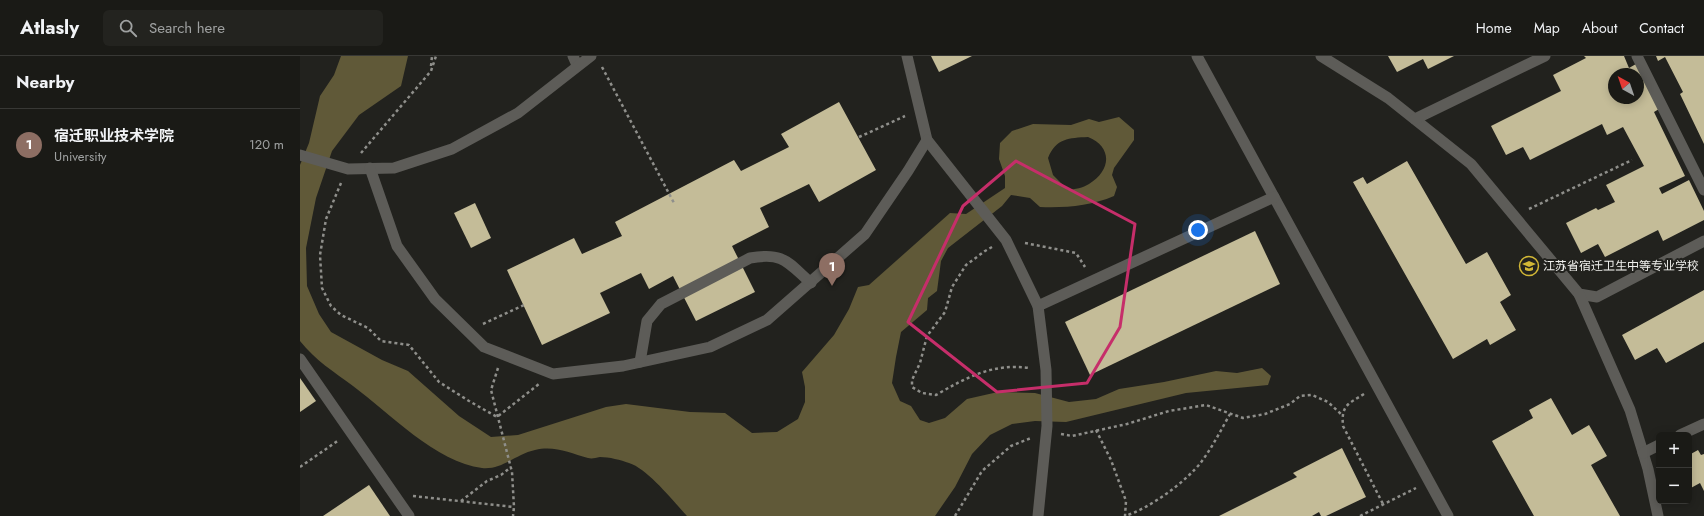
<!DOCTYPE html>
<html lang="en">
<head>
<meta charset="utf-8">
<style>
	:root { --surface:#1a1a16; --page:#23231f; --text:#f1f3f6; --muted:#9fa1a1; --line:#383835; --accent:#0f766e }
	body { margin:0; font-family:Jost,"Noto Sans SC",sans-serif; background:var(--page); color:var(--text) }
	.controls { position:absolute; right:12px; bottom:12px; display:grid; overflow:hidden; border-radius:6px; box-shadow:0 2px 10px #0003 }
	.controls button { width:36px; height:36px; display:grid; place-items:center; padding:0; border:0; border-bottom:1px solid var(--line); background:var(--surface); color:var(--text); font:20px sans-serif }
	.compass { position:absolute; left:1308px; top:12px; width:36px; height:36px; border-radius:50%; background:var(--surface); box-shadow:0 2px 10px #0003; rotate:320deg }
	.you { position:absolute; left:898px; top:174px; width:14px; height:14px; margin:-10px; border:3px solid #fff; border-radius:50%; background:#1a73e8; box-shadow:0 0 0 6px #1a73e833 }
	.badge { display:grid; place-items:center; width:26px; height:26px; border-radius:50%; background:var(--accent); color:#fff; font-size:13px; font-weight:700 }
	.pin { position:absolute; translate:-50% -33px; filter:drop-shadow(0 1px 2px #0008) }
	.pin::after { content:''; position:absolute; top:21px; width:14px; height:12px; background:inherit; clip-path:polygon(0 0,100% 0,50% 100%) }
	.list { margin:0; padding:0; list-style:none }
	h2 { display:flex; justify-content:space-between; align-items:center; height:52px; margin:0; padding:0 16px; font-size:17px }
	h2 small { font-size:13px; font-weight:400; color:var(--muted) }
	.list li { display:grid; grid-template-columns:26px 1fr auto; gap:12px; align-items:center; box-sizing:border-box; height:72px; padding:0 16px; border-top:1px solid var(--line) }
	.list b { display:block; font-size:15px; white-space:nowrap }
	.list p { margin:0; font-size:13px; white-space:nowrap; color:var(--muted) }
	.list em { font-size:13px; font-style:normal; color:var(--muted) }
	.icon { flex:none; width:22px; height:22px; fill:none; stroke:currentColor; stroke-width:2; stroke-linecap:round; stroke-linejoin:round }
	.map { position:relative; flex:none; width:1404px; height:460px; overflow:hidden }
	header { display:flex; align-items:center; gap:24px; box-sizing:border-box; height:56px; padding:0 20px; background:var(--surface); border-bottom:1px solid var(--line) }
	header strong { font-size:19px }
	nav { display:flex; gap:22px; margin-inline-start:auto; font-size:14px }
	.search { width:280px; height:36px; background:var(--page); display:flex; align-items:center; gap:10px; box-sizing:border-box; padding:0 14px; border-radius:6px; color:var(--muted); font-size:15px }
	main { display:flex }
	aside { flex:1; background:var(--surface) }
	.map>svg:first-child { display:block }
</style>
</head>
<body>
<header>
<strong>Atlasly</strong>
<div class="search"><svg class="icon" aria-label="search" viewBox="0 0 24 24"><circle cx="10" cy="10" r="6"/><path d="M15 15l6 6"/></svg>Search here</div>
<nav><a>Home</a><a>Map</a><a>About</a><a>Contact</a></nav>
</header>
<main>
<aside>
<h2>Nearby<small></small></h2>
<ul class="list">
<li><span class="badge" style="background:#8d6e63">1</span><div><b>宿迁职业技术学院</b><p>University</p></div><em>120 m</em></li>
</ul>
</aside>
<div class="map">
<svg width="1404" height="460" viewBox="0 0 1404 460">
	<rect width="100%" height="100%" fill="#22221e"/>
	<path fill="#605938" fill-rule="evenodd" d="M41,0H108L101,30L59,59L32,95L16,142L6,192L7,230L19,258L31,276L82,304L108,315L159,360L191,381L218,379L306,351L326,348L390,356L425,357L452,377L477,376L498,363L505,346V331L502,316L534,279L549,253L558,231L569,229L650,157L666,158L705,132V120L699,103L700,87L712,75L733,68L771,69L789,63L799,66L819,61L834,74V84L814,112L812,119L817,131L814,140C791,150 765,152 740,151L730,142L711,139L702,150L648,192L641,205L637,235L628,242L627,254L601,276L596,301L592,327L600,345L611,350L620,364L629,367L645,362L667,343L698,336L735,337L769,346L796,343L819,333L864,326L916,315L937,317L962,312L971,320L968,329L886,337L766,366L735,365L712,368L690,379L672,398L655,431L635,460H387C373,445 348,413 329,407C321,404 309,401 300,401C295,402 292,403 288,402C270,397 254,389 235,394C216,398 202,414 182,412C137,407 88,356 53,330C34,316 15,304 0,285V109L9,87L20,40L34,19ZM788,81C813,91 811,115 789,128C783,132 775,133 768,134L753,119L748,102C756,82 769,82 788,81Z"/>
	<g fill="#c4bc98" fill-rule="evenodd">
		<path d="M631,0H672L639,16Z"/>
		<path d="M1088,0H1154L1128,13L1123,3L1097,16Z"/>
		<path d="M1284,0H1324L1329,12L1336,8L1359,53L1354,56L1385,120L1359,132L1362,138L1389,124L1404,155V164L1363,185L1358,174L1305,201L1298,188L1281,197L1266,167L1296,152L1298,154L1315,146L1306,129L1344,110L1323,71L1307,79L1302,68L1230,104L1223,91L1206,99L1191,70L1261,35L1253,19L1286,2ZM1314,18H1338V42H1314Z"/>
		<path d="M1356,0H1404V88L1380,38L1383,36L1365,1L1358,5Z"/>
		<path d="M539,46L576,114L519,146L509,128L460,152L469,171L432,190L455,236L396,265L373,220L349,233L341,217L300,237L310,257L242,289L207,214L274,182L282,198L322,180L315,166L434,104L441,115L489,91L481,78Z"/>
		<path d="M1107,105L1166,208L1187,196L1211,239L1200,246L1216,274L1190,289L1187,283L1153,303L1053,126L1063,121L1067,128Z"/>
		<path d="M175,147L191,182L171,192L154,157Z"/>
		<path d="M955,175L980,228L790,319L765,266Z"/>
		<path d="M1404,234V286L1366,307L1357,292L1335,304L1322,279Z"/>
		<path d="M0,322L16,345L0,356Z"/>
		<path d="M1251,342L1272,379L1289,369L1307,400L1291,409L1320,460H1234L1192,385L1233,362L1229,354Z"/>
		<path d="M1042,392L1066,441L1026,460H1021L1019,456L1012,460H919L997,421L993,417Z"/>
		<path d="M1398,394L1401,399L1404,398V435L1400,427L1389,433V399Z"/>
		<path d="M69,429L90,460H23Z"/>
	</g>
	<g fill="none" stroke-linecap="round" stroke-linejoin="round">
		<g stroke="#8f8f8b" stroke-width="2.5" stroke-dasharray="3 3" stroke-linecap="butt">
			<path d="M131,10L132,0"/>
			<path d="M302,11L374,147"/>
			<path d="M559,81L605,60"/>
			<path d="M61,97L131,15L136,0"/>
			<path d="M41,127L26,163L20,199L22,232L31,250L41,259L68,272L81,285L109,289L139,326L169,345L197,361L239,328"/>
			<path d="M1229,153L1332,104"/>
			<path d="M725,187L776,197L785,211"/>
			<path d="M692,191L685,195L666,209L652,231L645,256L627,280L620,307L612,324V331L622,337L636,339C667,321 693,307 730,312"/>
			<path d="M183,268L224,249"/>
			<path d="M198,312L191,334L212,416L214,451L213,460"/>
			<path d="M1064,338C1048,348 1041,349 1043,370L1083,448"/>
			<path d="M796,374L811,404L826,445L825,460C850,452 886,426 902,405C913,390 921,374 930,358"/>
			<path d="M761,378L772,380L827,368L869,355L906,349L943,362L965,358L990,348L1000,340L1012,339L1028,346L1042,359"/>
			<path d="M0,411L39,384"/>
			<path d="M113,440L214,451"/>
			<path d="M161,445L187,425L201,419L211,411"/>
			<path d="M655,460L682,415L711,390L731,382"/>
			<path d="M1060,460L1116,432"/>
		</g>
		<g stroke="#5d5c58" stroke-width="11">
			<path d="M273,0L277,9"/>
			<path d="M607,0L627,84L706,184L738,250L746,314L747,370L738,460"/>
			<path d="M897,0L1148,460"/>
			<path d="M1021,0L1088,42L1171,108L1279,238L1297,241L1404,185"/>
			<path d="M1337,0L1404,134"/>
			<path d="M1115,63L1245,0"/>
			<path d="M0,99L48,113L94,112L152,93L218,57L291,0"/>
			<path d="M70,112L97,190L135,243L184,291L253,318L323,310L410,291L467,264L565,178L608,115L627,84"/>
			<path d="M1279,238L1330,354L1348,413L1358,460"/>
			<path d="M738,250L974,141"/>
			<path d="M0,303L109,460"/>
			<path d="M340,306L347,265L361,248L450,202C484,196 487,206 511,227"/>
			<path d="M1380,379L1404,368"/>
			<path d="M1343,397L1359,389"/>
		</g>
	</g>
	<path fill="none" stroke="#c62e6a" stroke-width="3" stroke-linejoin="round" d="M716,105L835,168L820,271L787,327L697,336L608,266L663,150Z"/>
	<defs>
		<symbol id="school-ring" viewBox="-11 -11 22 22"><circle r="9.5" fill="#22221e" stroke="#d1b736" stroke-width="1.5"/><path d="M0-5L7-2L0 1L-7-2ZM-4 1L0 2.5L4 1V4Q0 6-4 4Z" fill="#d1b736"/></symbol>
	</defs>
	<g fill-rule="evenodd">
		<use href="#school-ring" x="1218" y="199" width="22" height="22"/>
	</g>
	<g text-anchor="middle" stroke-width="4" stroke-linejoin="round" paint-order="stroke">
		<g font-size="12" fill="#efefec" stroke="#22221e" text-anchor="start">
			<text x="1243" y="214">江苏省宿迁卫生中等专业学校</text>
		</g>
	</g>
</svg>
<div class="controls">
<button>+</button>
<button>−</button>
</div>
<svg class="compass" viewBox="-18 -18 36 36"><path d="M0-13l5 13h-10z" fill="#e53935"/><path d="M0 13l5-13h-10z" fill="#9fa1a1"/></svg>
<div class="you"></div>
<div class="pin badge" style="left:532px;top:230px;background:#8d6e63">1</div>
</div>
</main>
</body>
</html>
